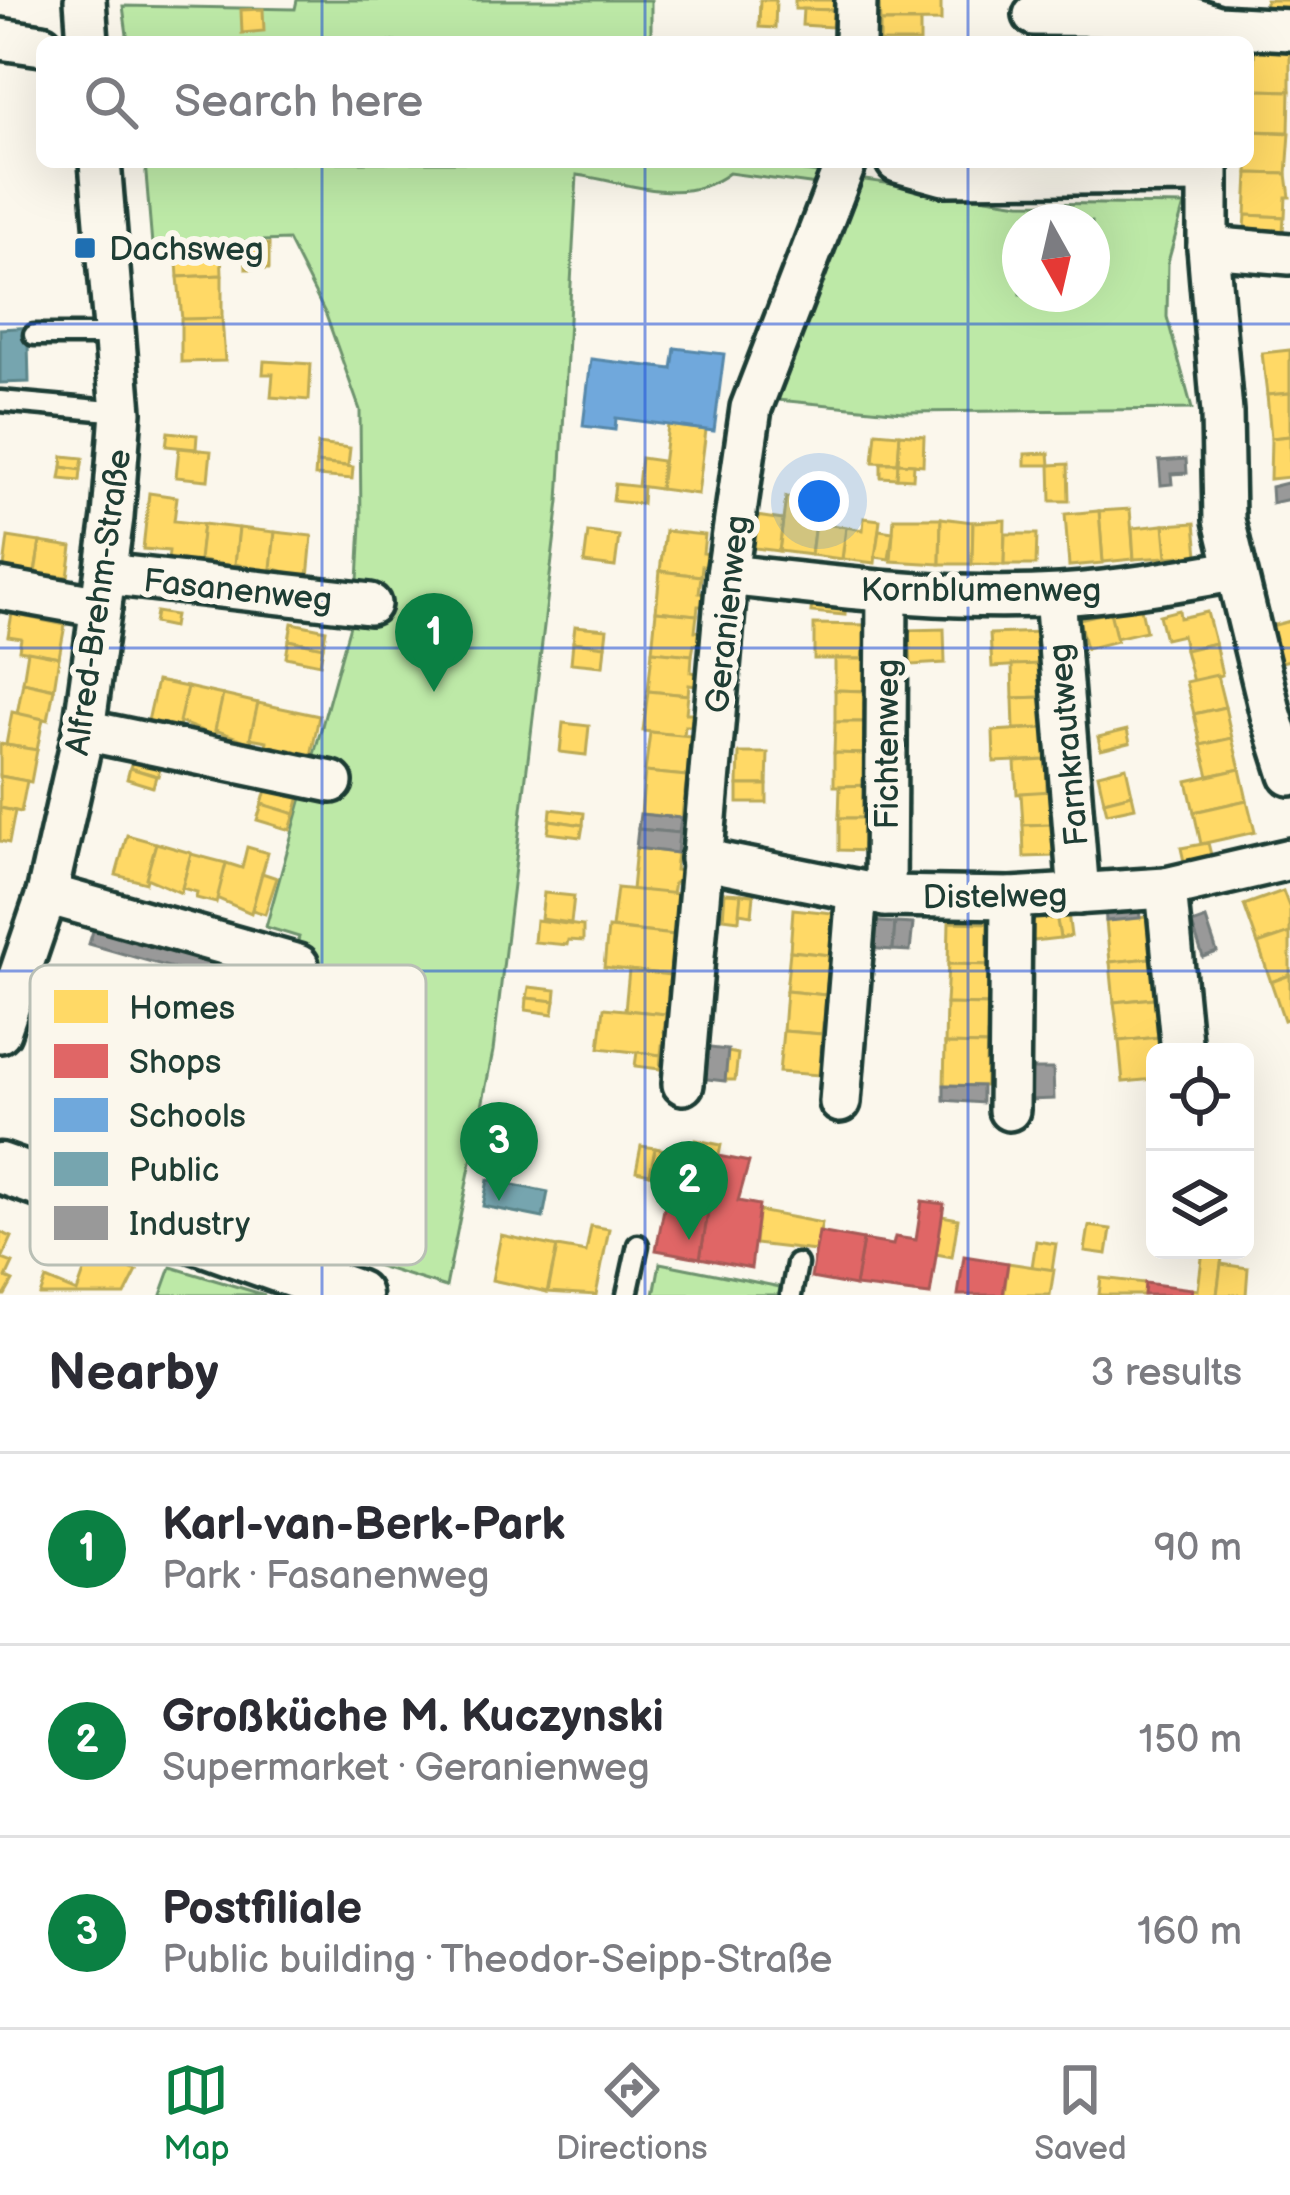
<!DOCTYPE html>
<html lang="en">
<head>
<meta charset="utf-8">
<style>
	:root { --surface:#fff; --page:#f2f2f3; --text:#2b2b33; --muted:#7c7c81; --line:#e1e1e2; --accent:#0b8043 }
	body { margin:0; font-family:"Balsamiq Sans",sans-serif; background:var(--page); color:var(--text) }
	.controls { position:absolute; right:36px; bottom:36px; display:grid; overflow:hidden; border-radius:18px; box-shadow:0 12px 48px #0002 }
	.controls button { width:108px; height:108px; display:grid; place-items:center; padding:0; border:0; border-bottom:3px solid var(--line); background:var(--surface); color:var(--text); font:60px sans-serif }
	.compass { position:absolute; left:1002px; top:204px; width:108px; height:108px; border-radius:50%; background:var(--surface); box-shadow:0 12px 48px #0002; rotate:172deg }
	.you { position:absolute; left:819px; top:501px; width:42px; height:42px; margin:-30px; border:9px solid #fff; border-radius:50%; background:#1a73e8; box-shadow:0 0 0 18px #1a73e833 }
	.badge { display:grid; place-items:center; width:78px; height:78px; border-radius:50%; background:var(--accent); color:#fff; font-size:39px; font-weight:700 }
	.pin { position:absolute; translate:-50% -99px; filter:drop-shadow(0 3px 6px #0008) }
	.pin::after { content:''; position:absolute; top:63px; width:42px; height:36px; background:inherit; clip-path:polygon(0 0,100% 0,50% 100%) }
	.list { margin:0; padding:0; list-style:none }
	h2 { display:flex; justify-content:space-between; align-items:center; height:156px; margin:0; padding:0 48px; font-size:51px }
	h2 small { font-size:39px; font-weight:400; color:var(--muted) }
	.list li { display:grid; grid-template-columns:78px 1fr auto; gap:36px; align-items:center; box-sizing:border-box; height:192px; padding:0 48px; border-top:3px solid var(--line) }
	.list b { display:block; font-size:45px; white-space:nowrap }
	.list p { margin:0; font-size:39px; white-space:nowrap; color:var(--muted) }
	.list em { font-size:39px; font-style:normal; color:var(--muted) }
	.icon { flex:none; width:66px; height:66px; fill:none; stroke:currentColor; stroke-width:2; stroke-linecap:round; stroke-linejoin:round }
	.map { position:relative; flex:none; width:1290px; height:1295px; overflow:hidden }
	.search { position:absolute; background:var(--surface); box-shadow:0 12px 48px #0002; left:36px; right:36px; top:36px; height:132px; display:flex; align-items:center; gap:30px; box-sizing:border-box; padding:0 42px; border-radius:18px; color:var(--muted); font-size:45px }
	.sheet { height:732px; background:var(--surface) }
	nav { display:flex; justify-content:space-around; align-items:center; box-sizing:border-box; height:168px; border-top:3px solid var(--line); background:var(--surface); font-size:33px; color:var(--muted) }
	nav a { display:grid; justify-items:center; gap:6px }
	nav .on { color:var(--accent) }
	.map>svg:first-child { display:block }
</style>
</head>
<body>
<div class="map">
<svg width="1290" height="1295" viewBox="0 0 1290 1295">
	<rect width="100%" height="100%" fill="#fbf7ec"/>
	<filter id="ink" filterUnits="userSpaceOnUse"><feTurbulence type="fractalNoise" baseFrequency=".00833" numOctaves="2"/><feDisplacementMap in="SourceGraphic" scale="24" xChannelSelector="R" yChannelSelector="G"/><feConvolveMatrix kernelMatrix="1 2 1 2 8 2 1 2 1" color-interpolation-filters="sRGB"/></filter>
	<g filter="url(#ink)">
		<g fill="#bde9a7" stroke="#6e936e" stroke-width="3" fill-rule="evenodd">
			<path d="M297,0H651V42H128L123,6L295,9Z"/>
			<path d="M145,162H744L1020,203L1184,205L1168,262L1167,317L1192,409L903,412L756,398L839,188L729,173C683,208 629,182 577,175L559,501L493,1051L446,1287L278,1235L338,1042L321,1011L281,999L299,937L266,927L357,600L361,524L360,410L326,315L288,240L152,245ZM1020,222H1092V294H1020Z"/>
			<path d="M660,1263L780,1287L779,1295H654Z"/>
			<path d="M171,1267L265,1295H161Z"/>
		</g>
		<g fill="#ffd966" stroke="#bcaa57" stroke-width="3">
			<path d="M760,0H776L775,28L759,27Z"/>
			<path d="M795,0H834V10L795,9Z"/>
			<path d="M879,0H941V21L880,22Z"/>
			<path d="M1266,0H1290V20L1265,18Z"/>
			<path d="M263,9L264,31L242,33L241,10Z"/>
			<path d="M803,9L834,10L832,27L802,25Z"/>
			<rect x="880" y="22" width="40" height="20"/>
			<path d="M1255,48L1290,49V91L1252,90Z"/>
			<path d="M1252,90L1290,91L1289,132L1250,131Z"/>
			<path d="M1250,131L1290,133L1287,174L1248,173Z"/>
			<path d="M1248,173L1287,174L1290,197H1286L1285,217L1246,215Z"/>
			<path d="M1246,215L1284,217L1283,231L1245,228Z"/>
			<path d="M269,244V269H246L245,245Z"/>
			<path d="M221,246L222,275L178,277L176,248Z"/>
			<path d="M222,275V318L182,320L178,277Z"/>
			<path d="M222,318L225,361L181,362V319Z"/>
			<path d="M1290,350V393L1267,395L1262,353Z"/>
			<path d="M264,361L311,364L309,400L271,397L273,374H263Z"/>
			<path d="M1290,393V436L1271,438L1267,395Z"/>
			<path d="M668,425L706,430L698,494L660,489Z"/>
			<path d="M168,432L197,435L196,449L166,446Z"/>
			<path d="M876,432L900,434L898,463L873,462Z"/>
			<path d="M900,434L924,436L923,465L898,463Z"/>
			<path d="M1290,436V477L1270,479L1271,438Z"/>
			<path d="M318,444L350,448L348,466L316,463Z"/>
			<path d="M179,448L211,451L208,480L176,477Z"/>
			<path d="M1049,453L1050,465H1025V454Z"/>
			<path d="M63,456L83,458L81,470L62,467Z"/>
			<path d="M641,458L662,461L660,489L638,486Z"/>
			<path d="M316,463L353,467L352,479L315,476Z"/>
			<path d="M881,463H898L897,478L881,477Z"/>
			<path d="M898,463L914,464L913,479L897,478Z"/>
			<path d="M1068,464L1069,501H1051L1050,465Z"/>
			<path d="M62,467L81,470L80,481L60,479Z"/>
			<path d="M615,484L643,487L642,504L613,501Z"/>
			<path d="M149,493L177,497L174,521L203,524L199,565L168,562L169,551L143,549Z"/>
			<path d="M786,497L818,501L811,555L779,551Z"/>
			<path d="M1130,509L1134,559L1103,562L1099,511Z"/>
			<path d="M1099,511L1103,563L1069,566L1065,514Z"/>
			<path d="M750,515L783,520L779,551L747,547Z"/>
			<path d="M864,518L880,520L875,563L842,559L846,527L863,530Z"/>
			<path d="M894,518H941L940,564L891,561Z"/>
			<path d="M941,518L973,522L972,564H940Z"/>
			<path d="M1005,520L1004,565L972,564L973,522Z"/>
			<path d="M815,523L846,527L842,559L811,555Z"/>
			<path d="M1195,523L1198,555L1167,557L1164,525Z"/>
			<path d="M203,524L239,528L235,569L199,560Z"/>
			<path d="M1164,525L1167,557L1134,559L1132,528Z"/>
			<path d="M239,528L275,532L271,573L235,564Z"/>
			<path d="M879,530L893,532L889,559L875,557Z"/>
			<path d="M665,531L705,535L703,553L710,554L708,567L702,566L701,576L660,571Z"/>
			<path d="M275,532L312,536L308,578L271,568Z"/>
			<path d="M588,532L619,536L615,567L584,563Z"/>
			<path d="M1005,534H1037L1036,565H1004Z"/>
			<path d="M8,537L40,542L35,573L4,567Z"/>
			<path d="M40,542L72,547L68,577L35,573Z"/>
			<path d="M660,571L701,576L699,593L706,594L704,606H698L697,615L656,611Z"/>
			<path d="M813,592L846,595L845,615L811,612Z"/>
			<path d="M1140,604L1146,631L1116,638L1110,612Z"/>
			<path d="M1179,610L1180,618L1207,612L1215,643L1185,650L1182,635L1165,639L1159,615Z"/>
			<path d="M656,611L697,615L695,631L702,632L700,644H694L692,655L652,651Z"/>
			<path d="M156,612L175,615L173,627L154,623Z"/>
			<path d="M1110,612L1117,641L1086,649L1079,619Z"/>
			<path d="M12,614L65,625L59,657L19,650L21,638L8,636Z"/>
			<path d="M1290,621V660L1281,662L1271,626Z"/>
			<path d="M292,623L326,630L323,647L289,640Z"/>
			<path d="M814,624L868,625L867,659H814Z"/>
			<path d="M575,626L607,629L605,646L573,642Z"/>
			<path d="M944,629L945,663L911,665L909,630Z"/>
			<path d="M1041,632L1042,664L992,667L990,634Z"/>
			<path d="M289,640L323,647L320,664L286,657Z"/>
			<path d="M573,642L605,646L603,666L571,663Z"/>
			<path d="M1215,643L1222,675L1193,682L1185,650Z"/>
			<path d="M28,651L59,657L54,689L23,682Z"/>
			<path d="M652,651L692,655L691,672L697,673L696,686L689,685L688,695L648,691Z"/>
			<path d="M835,659H867L866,691L835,690Z"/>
			<path d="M1042,664L1044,697L1013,698L1012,665Z"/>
			<path d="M1217,675L1225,707L1194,714L1186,682Z"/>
			<path d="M157,681L187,687L179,728L148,721Z"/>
			<path d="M23,682L54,689L48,720L17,714Z"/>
			<path d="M187,687L223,695L215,736L179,722Z"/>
			<path d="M835,690L866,691V722H835Z"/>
			<path d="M648,691L688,695L686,713H693L691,726H685L684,736L643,731Z"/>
			<path d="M223,695L258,703L251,743L215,730Z"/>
			<path d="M1044,697L1045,728L1014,729L1013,698Z"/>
			<path d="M258,703L319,716L311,756L266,747L267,741L250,738Z"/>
			<path d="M1225,707L1232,738L1201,745L1194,714Z"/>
			<path d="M12,712L43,719L37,750L6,745Z"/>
			<path d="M835,722H866V754L834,753Z"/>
			<path d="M563,723L589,726L586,755L560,752Z"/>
			<path d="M1045,728L1046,760L994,762L993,731Z"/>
			<path d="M1127,730L1130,743L1101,750L1098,737Z"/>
			<path d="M650,732L691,736L689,753L695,754L694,767L688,766L687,776L645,772Z"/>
			<path d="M1232,738L1240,769L1209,776L1201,745Z"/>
			<path d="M0,744L37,750L31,782L0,776Z"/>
			<path d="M135,751L163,758L158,776L130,768Z"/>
			<path d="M739,753H768L767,785H738Z"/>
			<path d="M834,753L866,754L865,786H834Z"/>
			<path d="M1046,760L1047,792L1017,794L1015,762Z"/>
			<path d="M1126,767L1132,794L1104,801L1098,774Z"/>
			<path d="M130,768L156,776L153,787L127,779Z"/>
			<path d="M1240,769L1247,800L1194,812L1187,781Z"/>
			<path d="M645,772L687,776L685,793H691L690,806L683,805L682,818L641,814Z"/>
			<path d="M0,776L27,781L21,812L0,808Z"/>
			<path d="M268,783L301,793L295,814L262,804Z"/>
			<rect x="738" y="785" width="29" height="18"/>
			<path d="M871,785V818H839L840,786Z"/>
			<path d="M1052,791L1053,824L1023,825L1021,793Z"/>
			<path d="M1132,794L1135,807L1107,813L1104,801Z"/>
			<path d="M1247,800L1255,832L1201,844L1194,812Z"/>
			<path d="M262,804L295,814L290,830L257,820Z"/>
			<path d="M0,808L15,811L9,843L0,841Z"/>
			<path d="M551,809L584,813L583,825L550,820Z"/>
			<path d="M839,818H871L870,851L839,850Z"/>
			<path d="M550,820L583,825L581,837L548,833Z"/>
			<path d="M1053,824L1055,856L1024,857L1023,825Z"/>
			<path d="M127,835L156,843L146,883L116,875Z"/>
			<path d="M156,843L191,853L181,893L146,878Z"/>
			<path d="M1208,843L1212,859L1185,866L1181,848Z"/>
			<path d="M247,847L268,853L251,913L216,898L226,863L242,868Z"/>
			<path d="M636,848L677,853L675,870L681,871L680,883H674L672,894L632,890Z"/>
			<path d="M191,854L226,863L216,903L196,898L197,892L182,888Z"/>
			<path d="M262,873L277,878L265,914L252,910Z"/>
			<path d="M617,888L679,894L677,912H683L682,925H676L675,935L612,928Z"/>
			<path d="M1283,891L1290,909V933L1258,944L1244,905Z"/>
			<path d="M544,893L574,896L571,923L541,919Z"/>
			<path d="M725,893L741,894L739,920L723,918Z"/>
			<path d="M741,894L754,895L752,915L739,913Z"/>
			<path d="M793,909L833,913L832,930H838L837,943L831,942L830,955L790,951Z"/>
			<path d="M1068,913L1071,936L1060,938L1056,915Z"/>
			<path d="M1056,915L1060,938L1033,941L1029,919Z"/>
			<path d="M1147,917L1149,934H1155L1156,947H1150L1151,958L1110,962L1106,921Z"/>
			<path d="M536,920L583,926V941L568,940L567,945L534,942Z"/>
			<path d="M949,922L990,923V942H996V955H989V965L948,964Z"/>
			<path d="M608,928L675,935L673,951L679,952L678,964H671L670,975L604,967Z"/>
			<path d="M1290,933V975L1271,982L1258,944Z"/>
			<path d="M790,951L830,955L828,971L835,972L833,985L827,984L826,995L786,991Z"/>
			<path d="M1151,958L1153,974L1159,973L1161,986L1154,987L1155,998L1114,1002L1110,962Z"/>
			<path d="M948,964L989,965V982L995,981V995L988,994V1005L946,1004Z"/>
			<path d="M629,970L670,975L668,991L675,992L673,1005L667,1004L666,1014L625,1010Z"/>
			<path d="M1290,975V1018L1284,1020L1271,982Z"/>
			<path d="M529,987L556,990L555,1001L527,998Z"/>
			<path d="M786,991L826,995L825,1010L831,1011L830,1024L823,1023L822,1034L783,1031Z"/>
			<path d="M527,998L555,1001L553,1014L526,1010Z"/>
			<path d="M1155,998L1157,1013H1164L1165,1025L1158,1026L1160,1037L1119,1041L1114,1002Z"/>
			<path d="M946,1004L988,1005V1022H994L993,1035H987V1045L945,1044Z"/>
			<path d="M604,1008L666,1014L664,1031L670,1032L669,1045H662L661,1055L599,1048Z"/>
			<path d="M783,1031L822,1034L821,1051L827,1052L826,1064H820L819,1075L779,1072Z"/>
			<path d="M1160,1037L1161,1052H1155V1079L1123,1082L1119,1041Z"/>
			<path d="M945,1044L987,1045L986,1062H993L992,1075H986V1086L944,1085Z"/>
			<path d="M637,1052L661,1055L660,1069L635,1066Z"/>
			<path d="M728,1052L738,1054L735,1080H725Z"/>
			<path d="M696,1140L721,1145L713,1185L650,1174L655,1148L694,1155Z"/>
			<path d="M641,1146L655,1148L650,1174L636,1171Z"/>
			<path d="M758,1211L822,1223L816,1251L755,1244Z"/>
			<path d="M942,1216L958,1219L952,1257L936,1254Z"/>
			<path d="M591,1226L609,1229L596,1295L548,1292L557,1247L586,1252Z"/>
			<path d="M1089,1226L1111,1229L1107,1254L1085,1251Z"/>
			<path d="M0,1232L12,1237L2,1259L13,1263L6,1278L13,1281L5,1295H0Z"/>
			<path d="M501,1235L557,1247L547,1292L492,1280Z"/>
			<path d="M1036,1241L1056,1244L1052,1270L1032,1267Z"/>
			<path d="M1203,1250H1223L1217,1295H1191L1192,1289L1198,1290Z"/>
			<path d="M91,1253L137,1271L125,1295H40L46,1279L77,1292Z"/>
			<path d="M1008,1263L1054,1270L1050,1295H1004Z"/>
			<path d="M1221,1264L1248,1268L1246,1295H1217Z"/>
			<path d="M1101,1278L1145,1283L1144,1295H1099Z"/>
		</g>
		<g fill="#e06666" stroke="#a65a57" stroke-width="3">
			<path d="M718,1156L749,1162L738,1201L759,1205L751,1268L700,1258Z"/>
			<path d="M694,1182L713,1185L700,1258L656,1250L665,1204L690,1209Z"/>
			<path d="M922,1201L944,1204L930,1295L855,1286L863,1240L893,1245L895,1237L916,1240Z"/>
			<path d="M819,1232L863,1240L855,1286L811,1278Z"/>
			<path d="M964,1256L1008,1263L1003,1295H958Z"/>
			<path d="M1145,1283L1192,1289L1191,1295H1144Z"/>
		</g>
		<path fill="#6fa8dc" stroke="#5788aa" stroke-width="3" d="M675,348L724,354L714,431L616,418L615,430L583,426L591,359L672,369Z"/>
		<g fill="#76a5af" stroke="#5c868a" stroke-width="3">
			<path d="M34,327V341L28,342L29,382L0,383V329Z"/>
			<path d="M488,1180L548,1192L543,1218L483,1206Z"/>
		</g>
		<g fill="#999" stroke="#747d7b" stroke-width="3">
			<path d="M1186,459L1187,473L1171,474L1172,484L1161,485L1159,461Z"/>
			<path d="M1287,483H1290V499L1272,503L1271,487Z"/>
			<path d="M640,814L681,818L679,833L638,829Z"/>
			<path d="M638,829L679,833L677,853L636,848Z"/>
			<path d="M1138,903L1140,918L1106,921L1105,907Z"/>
			<path d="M97,918L253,962L245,989L89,944Z"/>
			<path d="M1206,919L1217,952L1203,957L1192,924Z"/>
			<path d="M867,921L895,923L893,950L865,948Z"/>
			<path d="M895,923L913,924L910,951L893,950Z"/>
			<path d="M253,962L286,972L279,999L245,989Z"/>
			<path d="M693,1046L728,1050L725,1081L690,1077Z"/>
			<path d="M1028,1069H1053L1054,1099L1028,1100Z"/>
			<path d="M944,1085L982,1086V1103L944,1100Z"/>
		</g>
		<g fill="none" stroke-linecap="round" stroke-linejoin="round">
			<defs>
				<g id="service">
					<path d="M34,335H116"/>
					<path d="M0,401L121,412"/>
					<path d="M627,1295L638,1245"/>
					<path d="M791,1295L797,1264"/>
				</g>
				<g id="minor">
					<path d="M85,0L88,42"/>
					<path d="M1034,15L1186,16L1218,26L1290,30"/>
					<path d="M0,39L42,45"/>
					<path d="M855,42L856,0"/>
					<path d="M897,162L944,175L1207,173"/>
					<path d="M1208,162V247L1222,412L1224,520L1271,715L1290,775"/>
					<path d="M1208,247L1290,254"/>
					<path d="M106,574L370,604"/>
					<path d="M727,575C837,587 949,602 1060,595C1118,591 1176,581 1233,571"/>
					<path d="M0,589L101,607"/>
					<path d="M1055,596L1079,894"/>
					<path d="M84,730L332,782"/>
					<path d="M701,859L885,896L1011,898L1166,888L1290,859"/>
					<path d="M1166,888L1182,1052"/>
					<path d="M47,894L298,965"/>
					<path d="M885,896L887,592"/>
					<path d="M0,1032L47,894L84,730L113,517L121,412L100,162"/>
					<path d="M683,1084L727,575L751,408L846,162"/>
					<path d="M840,1102L857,891"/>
					<path d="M1009,1110L1011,898"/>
				</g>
				<path id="tertiary" d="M0,1168L356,1295"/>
			</defs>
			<use href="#service" stroke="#1f3d34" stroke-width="27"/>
			<use href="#minor" stroke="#1f3d34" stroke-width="48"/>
			<use href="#tertiary" stroke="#1f3d34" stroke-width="57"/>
			<use href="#service" stroke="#fbf7ec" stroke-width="18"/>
			<use href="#minor" stroke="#fbf7ec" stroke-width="39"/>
			<use href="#tertiary" stroke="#fbf7ec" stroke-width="48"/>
		</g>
	</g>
	<path fill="none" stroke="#1d4ed8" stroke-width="3" stroke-opacity="0.55" d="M322,0V42M645,0V42M968,0V42M322,162V1295M645,162V1295M968,162V1295M0,324H1290M0,648H1290M0,971H1290"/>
	<rect fill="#1f6fb2" stroke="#fbf7ec" stroke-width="4.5" x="73" y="236" width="24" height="24" rx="6"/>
	<g text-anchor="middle" stroke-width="12" stroke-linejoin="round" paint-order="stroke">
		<g font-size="33" fill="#1f3d34" stroke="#fbf7ec" text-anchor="start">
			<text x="109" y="260">Dachsweg</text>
		</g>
		<g font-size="33" fill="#1f3d34" stroke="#fbf7ec">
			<text transform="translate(238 589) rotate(6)" y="12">Fasanenweg</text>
			<text x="981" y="601">Kornblumenweg</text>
			<text transform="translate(97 602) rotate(-82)" y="12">Alfred-Brehm-Straße</text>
			<text transform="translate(726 614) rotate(-84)" y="12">Geranienweg</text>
			<text transform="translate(886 744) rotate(-90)" y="12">Fichtenweg</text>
			<text transform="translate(1067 745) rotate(-95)" y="12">Farnkrautweg</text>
			<text transform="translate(995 895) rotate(-1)" y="12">Distelweg</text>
		</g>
	</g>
	<rect x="30" y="965" width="396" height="300" rx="18" fill="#fbf7ec" stroke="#b9bfb5" stroke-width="3"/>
	<rect x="54" y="990" width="54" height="33" fill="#ffd966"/>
	<rect x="54" y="1044" width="54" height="34" fill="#e06666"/>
	<rect x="54" y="1098" width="54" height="34" fill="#6fa8dc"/>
	<rect x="54" y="1152" width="54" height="34" fill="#76a5af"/>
	<rect x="54" y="1206" width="54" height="34" fill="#999"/>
	<g font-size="33" fill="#1f3d34">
		<text x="129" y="1019">Homes</text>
		<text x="129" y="1073">Shops</text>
		<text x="129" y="1127">Schools</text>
		<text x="129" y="1181">Public</text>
		<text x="129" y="1235">Industry</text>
	</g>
</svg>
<div class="controls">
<button><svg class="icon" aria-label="locate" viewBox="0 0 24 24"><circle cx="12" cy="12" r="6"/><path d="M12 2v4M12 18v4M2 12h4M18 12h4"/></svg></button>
<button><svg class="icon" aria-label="layers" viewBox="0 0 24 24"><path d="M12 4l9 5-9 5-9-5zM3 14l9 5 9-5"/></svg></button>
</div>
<svg class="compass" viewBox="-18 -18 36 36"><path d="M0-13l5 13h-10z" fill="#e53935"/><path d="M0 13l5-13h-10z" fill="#7c7c81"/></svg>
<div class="you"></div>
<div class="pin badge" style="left:434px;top:692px">1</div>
<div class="pin badge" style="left:689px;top:1240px">2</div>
<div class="pin badge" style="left:499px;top:1201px">3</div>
<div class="search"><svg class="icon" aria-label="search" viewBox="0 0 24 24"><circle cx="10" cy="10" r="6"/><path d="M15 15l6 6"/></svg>Search here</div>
</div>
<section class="sheet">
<h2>Nearby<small>3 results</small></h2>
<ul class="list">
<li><span class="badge">1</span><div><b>Karl-van-Berk-Park</b><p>Park · Fasanenweg</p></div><em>90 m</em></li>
<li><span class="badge">2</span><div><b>Großküche M. Kuczynski</b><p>Supermarket · Geranienweg</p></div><em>150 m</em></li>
<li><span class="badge">3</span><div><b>Postfiliale</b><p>Public building · Theodor-Seipp-Straße</p></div><em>160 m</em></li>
</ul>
</section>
<nav>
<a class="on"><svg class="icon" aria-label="map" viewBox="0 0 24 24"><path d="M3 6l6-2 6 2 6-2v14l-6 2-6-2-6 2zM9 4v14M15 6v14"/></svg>Map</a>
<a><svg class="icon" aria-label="directions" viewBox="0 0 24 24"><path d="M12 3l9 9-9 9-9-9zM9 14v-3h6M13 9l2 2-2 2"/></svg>Directions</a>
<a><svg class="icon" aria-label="saved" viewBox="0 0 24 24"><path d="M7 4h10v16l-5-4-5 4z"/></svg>Saved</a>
</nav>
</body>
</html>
